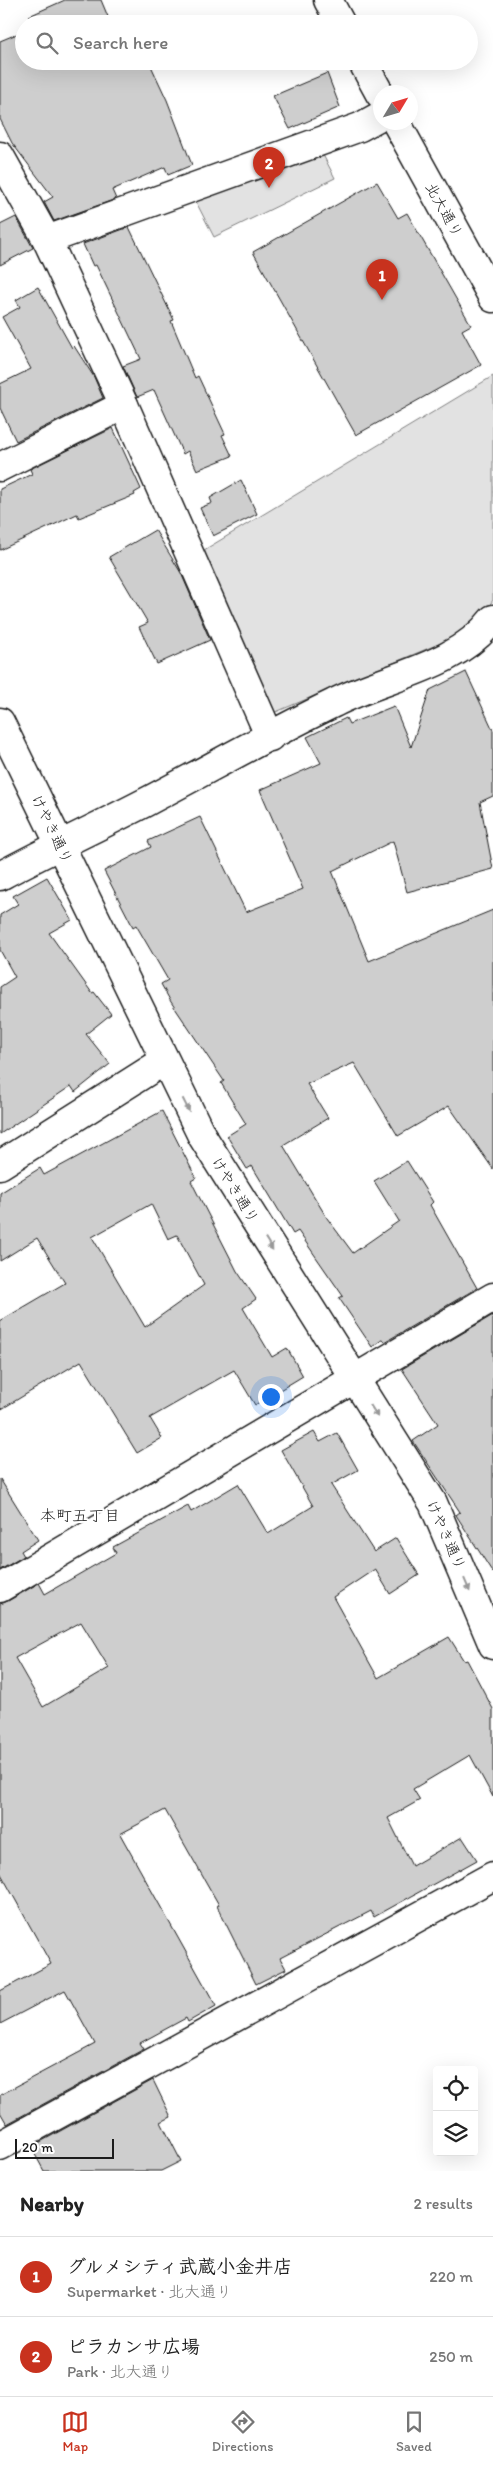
<!DOCTYPE html>
<html lang="en">
<head>
<meta charset="utf-8">
<style>
	:root { --surface:#fff; --page:#f2f2f2; --text:#222; --muted:#767676; --line:#e0e0e0; --accent:#c8321e }
	body { margin:0; font-family:Itim,"Klee One",sans-serif; background:var(--page); color:var(--text) }
	.controls { position:absolute; right:15px; bottom:15px; display:grid; overflow:hidden; border-radius:5px; box-shadow:0 5px 20px #0002 }
	.controls button { width:45px; height:45px; display:grid; place-items:center; padding:0; border:0; border-bottom:1px solid var(--line); background:var(--surface); color:var(--text); font:25px sans-serif }
	.compass { position:absolute; left:373px; top:85px; width:45px; height:45px; border-radius:50%; background:var(--surface); box-shadow:0 5px 20px #0002; rotate:52deg }
	.scale { position:absolute; left:15px; bottom:12px; width:99px; box-sizing:border-box; padding-left:5px; border:2px solid #1c1c1c; border-top:0; font-size:14px; line-height:18px; white-space:nowrap; color:#1c1c1c; -webkit-text-stroke:4px #fff; paint-order:stroke }
	.you { position:absolute; left:270px; top:1396px; width:18px; height:18px; margin:-12px; border:4px solid #fff; border-radius:50%; background:#1a73e8; box-shadow:0 0 0 8px #1a73e833 }
	.badge { display:grid; place-items:center; width:32px; height:32px; border-radius:50%; background:var(--accent); color:#fff; font-size:16px; font-weight:700 }
	.pin { position:absolute; translate:-50% -41px; filter:drop-shadow(0 1px 2px #0008) }
	.pin::after { content:''; position:absolute; top:26px; width:18px; height:15px; background:inherit; clip-path:polygon(0 0,100% 0,50% 100%) }
	.list { margin:0; padding:0; list-style:none }
	h2 { display:flex; justify-content:space-between; align-items:center; height:65px; margin:0; padding:0 20px; font-size:21px }
	h2 small { font-size:16px; font-weight:400; color:var(--muted) }
	.list li { display:grid; grid-template-columns:32px 1fr auto; gap:15px; align-items:center; box-sizing:border-box; height:80px; padding:0 20px; border-top:1px solid var(--line) }
	.list b { display:block; font-size:19px; white-space:nowrap }
	.list p { margin:0; font-size:16px; white-space:nowrap; color:var(--muted) }
	.list em { font-size:16px; font-style:normal; color:var(--muted) }
	.icon { flex:none; width:28px; height:28px; fill:none; stroke:currentColor; stroke-width:2; stroke-linecap:round; stroke-linejoin:round }
	.map { position:relative; flex:none; width:493px; height:2171px; overflow:hidden }
	.search { position:absolute; background:var(--surface); box-shadow:0 5px 20px #0002; left:15px; right:15px; top:15px; height:55px; display:flex; align-items:center; gap:12px; box-sizing:border-box; padding:0 18px; border-radius:28px; color:var(--muted); font-size:19px }
	.sheet { height:225px; background:var(--surface) }
	nav { display:flex; justify-content:space-around; align-items:center; box-sizing:border-box; height:70px; border-top:1px solid var(--line); background:var(--surface); font-size:14px; color:var(--muted) }
	nav a { display:grid; justify-items:center; gap:2px }
	nav .on { color:var(--accent) }
	.map>svg:first-child { display:block }
</style>
</head>
<body>
<div class="map">
<svg width="493" height="2171" viewBox="0 0 493 2171">
	<rect width="100%" height="100%" fill="#fff"/>
	<filter id="ink" filterUnits="userSpaceOnUse"><feTurbulence type="fractalNoise" baseFrequency=".02" numOctaves="2"/><feDisplacementMap in="SourceGraphic" scale="10" xChannelSelector="R" yChannelSelector="G"/><feConvolveMatrix kernelMatrix="1 2 1 2 8 2 1 2 1" color-interpolation-filters="sRGB"/></filter>
	<g filter="url(#ink)">
		<g fill="#e2e2e2" stroke="#7f7f7f">
			<path d="M322,153L335,178L214,237L194,198Z"/>
			<path d="M493,376V600L472,630L271,714L199,553Z"/>
		</g>
		<g fill="#cecece" stroke="#1c1c1c" fill-rule="evenodd">
			<path d="M65,0H101L111,24H33L29,16Z"/>
			<path d="M24,31V61H152V68L167,100L192,165L168,175L165,167L112,190L116,199L54,221L44,202L53,197L12,143L0,119V41Z"/>
			<path d="M327,73L340,107L290,129L273,96Z"/>
			<path d="M377,182L398,218L407,213L471,325L462,330L481,365L356,435L253,252Z"/>
			<path d="M16,217L33,248L0,265V225Z"/>
			<path d="M129,227L174,320L171,321L195,378L198,376L225,434L222,435L232,456L197,470L188,451L183,454L154,390L137,397L123,366L141,359L96,265L93,266L83,244Z"/>
			<path d="M38,287L72,348L74,346L94,377L103,398L16,441L0,408V384L31,369L2,317L20,307L16,300Z"/>
			<path d="M113,428L141,489L134,493L135,495L79,518L77,514L0,550V489L32,474L30,469Z"/>
			<path d="M241,480L257,514L213,536L200,508L212,503L210,498Z"/>
			<path d="M155,530L181,573L210,640L157,664L139,627L148,623L109,557Z"/>
			<path d="M466,672L493,730V796L480,802L493,869L407,892L393,841L332,871L369,961L493,910V1169L449,1106L398,1136L354,1063L307,1084L328,1118L283,1145L327,1218L353,1253L399,1221L374,1181L407,1161L433,1202L430,1205L477,1288L385,1342L383,1339L372,1347L339,1298L343,1296L298,1231L293,1234L252,1166L247,1169L227,1136L246,1124L221,1083L224,1081L171,1002L161,984L168,980L136,925L133,927L104,871L151,847L148,841L200,817L246,912L303,889L260,790L321,763L307,737L346,718L349,724L394,706L411,747L430,690Z"/>
			<path d="M47,877L72,920L49,933L92,993L94,992L111,1014L86,1034L110,1064L75,1092L71,1086L0,1134V987L15,977L0,950V915L18,904L13,896Z"/>
			<path d="M162,1111L196,1178L191,1181L237,1271L256,1299L243,1308L272,1357L287,1348L303,1376L255,1405L234,1370L150,1418L162,1438L137,1453L81,1361L0,1410V1321L65,1283L37,1238L0,1261V1193L40,1168L44,1175ZM151,1204L168,1239L177,1235L204,1285L145,1327L92,1237Z"/>
			<path d="M493,1315V1573L456,1515L460,1512L413,1441L438,1424L402,1369Z"/>
			<path d="M314,1432L320,1442L337,1433L358,1470L331,1485L374,1552L396,1538L419,1575L390,1594L375,1569L333,1597L378,1678L449,1637L464,1661L467,1660L493,1709V1797L470,1755L413,1789L420,1800L388,1818L412,1866L462,1837L477,1860L374,1917L371,1911L280,1958L286,1969L256,1984L217,1906L219,1905L165,1810L120,1834L216,2006L188,2022L186,2018L140,2043L144,2049L7,2124L0,2112V2095L95,2044L65,1990L0,2024V1991L51,1964L0,1872V1604L8,1601L39,1583L45,1594L116,1553L113,1547L188,1506L191,1512L238,1484L268,1534L313,1506L281,1450ZM81,1622L109,1668L43,1707L15,1658Z"/>
			<path d="M0,1479L38,1540L21,1551L24,1556L0,1570Z"/>
			<path d="M153,2080L171,2117L161,2122L181,2161L161,2171H44L31,2147Z"/>
		</g>
		<g fill="none" stroke-linecap="round" stroke-linejoin="round">
			<defs>
				<g id="street">
					<path d="M0,156L47,240L124,405L270,737"/>
					<path d="M47,240L360,127L380,116"/>
					<path d="M0,467L124,405"/>
					<path d="M0,722L202,1136L433,1503L493,1645"/>
					<path d="M0,876C48,850 98,827 146,802C209,769 270,734 334,703C386,676 456,668 493,619"/>
					<path d="M0,1165L164,1061"/>
					<path d="M0,1588L493,1297"/>
					<path d="M0,2146L493,1876"/>
				</g>
				<g id="secondary">
					<path d="M328,0L341,24"/>
					<path d="M362,61L380,94"/>
					<path d="M396,122L493,298"/>
				</g>
			</defs>
			<use href="#street" stroke="#1c1c1c" stroke-width="31"/>
			<use href="#secondary" stroke="#1c1c1c" stroke-width="31"/>
			<use href="#street" stroke="#fff" stroke-width="28"/>
			<use href="#secondary" stroke="#fff" stroke-width="28"/>
		</g>
		<defs><path id="oneway-solid" d="M-6-.8H1V-3.2L6.5 0L1 3.2V.8H-6Z" transform="scale(1.25)"/></defs>
		<g fill="#999">
			<use href="#oneway-solid" transform="translate(186 1105) rotate(63)"/>
			<use href="#oneway-solid" transform="translate(269 1244) rotate(58)"/>
			<use href="#oneway-solid" transform="translate(374 1411) rotate(58)"/>
			<use href="#oneway-solid" transform="translate(467 1585) rotate(67)"/>
		</g>
	</g>
	<g text-anchor="middle" stroke-width="4" stroke-linejoin="round" paint-order="stroke">
		<g font-size="15" fill="#1c1c1c" stroke="#fff">
			<text transform="translate(444 210) rotate(61)" y="5">北大通り</text>
			<text transform="translate(52 829) rotate(64)" y="5">けやき通り</text>
			<text transform="translate(235 1190) rotate(58)" y="5">けやき通り</text>
			<text transform="translate(446 1535) rotate(66)" y="5">けやき通り</text>
		</g>
		<g font-size="16" fill="#1c1c1c" stroke="#fff">
			<text x="80" y="1521">本町五丁目</text>
		</g>
	</g>
</svg>
<div class="controls">
<button><svg class="icon" aria-label="locate" viewBox="0 0 24 24"><circle cx="12" cy="12" r="6"/><path d="M12 2v4M12 18v4M2 12h4M18 12h4"/></svg></button>
<button><svg class="icon" aria-label="layers" viewBox="0 0 24 24"><path d="M12 4l9 5-9 5-9-5zM3 14l9 5 9-5"/></svg></button>
</div>
<svg class="compass" viewBox="-18 -18 36 36"><path d="M0-13l5 13h-10z" fill="#e53935"/><path d="M0 13l5-13h-10z" fill="#767676"/></svg>
<div class="scale">20 m</div>
<div class="you"></div>
<div class="pin badge" style="left:382px;top:300px">1</div>
<div class="pin badge" style="left:269px;top:188px">2</div>
<div class="search"><svg class="icon" aria-label="search" viewBox="0 0 24 24"><circle cx="10" cy="10" r="6"/><path d="M15 15l6 6"/></svg>Search here</div>
</div>
<section class="sheet">
<h2>Nearby<small>2 results</small></h2>
<ul class="list">
<li><span class="badge">1</span><div><b>グルメシティ武蔵小金井店</b><p>Supermarket · 北大通り</p></div><em>220 m</em></li>
<li><span class="badge">2</span><div><b>ピラカンサ広場</b><p>Park · 北大通り</p></div><em>250 m</em></li>
</ul>
</section>
<nav>
<a class="on"><svg class="icon" aria-label="map" viewBox="0 0 24 24"><path d="M3 6l6-2 6 2 6-2v14l-6 2-6-2-6 2zM9 4v14M15 6v14"/></svg>Map</a>
<a><svg class="icon" aria-label="directions" viewBox="0 0 24 24"><path d="M12 3l9 9-9 9-9-9zM9 14v-3h6M13 9l2 2-2 2"/></svg>Directions</a>
<a><svg class="icon" aria-label="saved" viewBox="0 0 24 24"><path d="M7 4h10v16l-5-4-5 4z"/></svg>Saved</a>
</nav>
</body>
</html>
